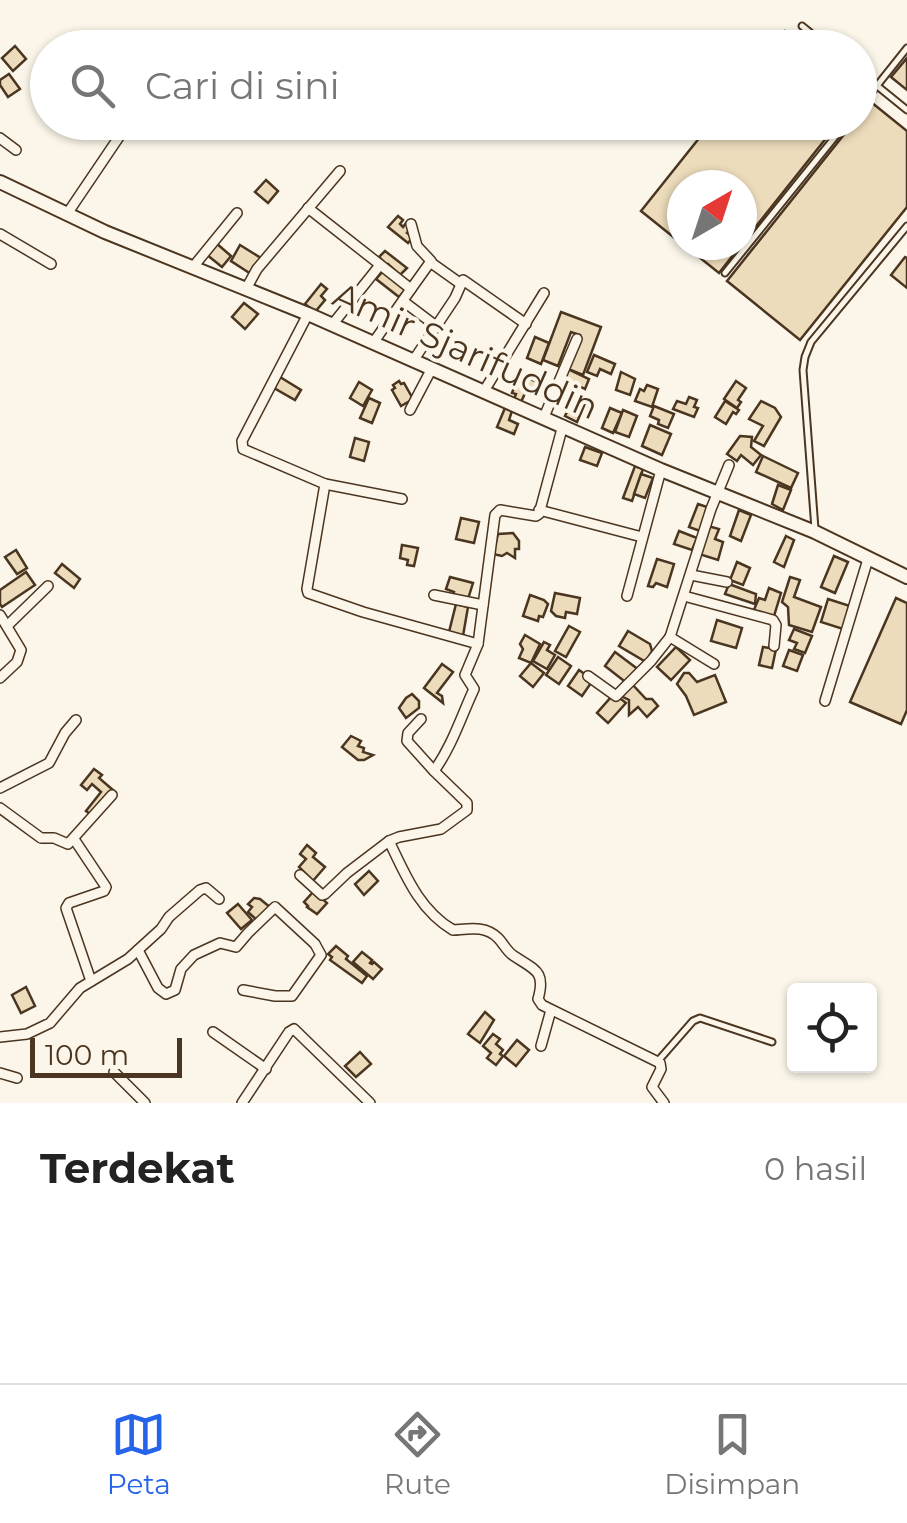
<!DOCTYPE html>
<html lang="id">
<head>
<meta charset="utf-8">
<style>
	:root { --surface:#fff; --page:#f2f2f2; --text:#222; --muted:#767676; --line:#e0e0e0; --accent:#2563eb }
	body { margin:0; font-family:Montserrat,sans-serif; background:var(--page); color:var(--text) }
	.controls { position:absolute; right:30px; bottom:30px; display:grid; overflow:hidden; border-radius:10px; box-shadow:0 2px 8px #0004 }
	.controls button { width:90px; height:90px; display:grid; place-items:center; padding:0; border:0; border-bottom:2px solid var(--line); background:var(--surface); color:var(--text); font:50px sans-serif }
	.compass { position:absolute; left:667px; top:170px; width:90px; height:90px; border-radius:50%; background:var(--surface); box-shadow:0 2px 8px #0004; rotate:39deg }
	.scale { position:absolute; left:30px; bottom:25px; width:152px; box-sizing:border-box; padding-left:10px; border:5px solid #4a3520; border-top:0; font-size:28px; line-height:35px; white-space:nowrap; color:#4a3520; -webkit-text-stroke:8px #fbf6e9; paint-order:stroke }
	.list { margin:0; padding:0; list-style:none }
	h2 { display:flex; justify-content:space-between; align-items:center; height:130px; margin:0; padding:0 40px; font-size:42px }
	h2 small { font-size:32px; font-weight:400; color:var(--muted) }
	.icon { flex:none; width:55px; height:55px; fill:none; stroke:currentColor; stroke-width:2; stroke-linecap:round; stroke-linejoin:round }
	.map { position:relative; flex:none; width:907px; height:1103px; overflow:hidden }
	.search { position:absolute; background:var(--surface); box-shadow:0 2px 8px #0004; left:30px; right:30px; top:30px; height:110px; display:flex; align-items:center; gap:25px; box-sizing:border-box; padding:0 35px; border-radius:55px; color:var(--muted); font-size:38px }
	.sheet { height:280px; background:var(--surface) }
	nav { display:flex; justify-content:space-around; align-items:center; box-sizing:border-box; height:140px; border-top:2px solid var(--line); background:var(--surface); font-size:28px; color:var(--muted) }
	nav a { display:grid; justify-items:center; gap:5px }
	nav .on { color:var(--accent) }
	.map>svg:first-child { display:block }
</style>
</head>
<body>
<div class="map">
<svg width="907" height="1103" viewBox="0 0 907 1103">
	<rect width="100%" height="100%" fill="#fbf6e9"/>
	<g fill="#ecdcbc" stroke="#4a3520" stroke-width="2.5">
		<path d="M785,31L806,48H772Z"/>
		<path d="M15,46L26,59L13,71L2,58Z"/>
		<path d="M907,58V90L891,77Z"/>
		<path d="M9,74L20,89L8,97L0,85V80Z"/>
		<path d="M871,102L907,131V207L800,340L727,281L854,122H860V116Z"/>
		<path d="M712,122H839L742,244V185H682V244L641,211Z"/>
		<path d="M266,180L278,191L268,203L255,192Z"/>
		<path d="M398,216L403,220L400,224L403,227L406,223L411,227L407,233L413,237L408,243L388,227Z"/>
		<path d="M216,243L231,256L222,267L206,254Z"/>
		<path d="M240,245L261,258L251,274L231,261Z"/>
		<path d="M684,245H741L719,273Z"/>
		<path d="M385,251L407,268L400,275L388,264L386,266L381,262L382,260L379,257Z"/>
		<path d="M905,257L907,258V288L891,275Z"/>
		<path d="M384,270L407,288L399,297L376,279Z"/>
		<path d="M321,284L327,289L321,296L325,300L315,312L305,304Z"/>
		<path d="M244,303L258,314L245,329L232,317Z"/>
		<path d="M561,312L601,327L583,375L568,369L580,335L571,332L558,366L543,360Z"/>
		<path d="M535,337L549,343L541,364L527,358Z"/>
		<path d="M594,355L615,364L611,374L600,369L597,376L587,372Z"/>
		<path d="M568,369L589,379L585,389L579,386L571,402L556,395Z"/>
		<path d="M621,372L635,379L630,395L616,390Z"/>
		<path d="M519,375L538,382L534,392L527,389L521,402L514,399L516,394L512,393Z"/>
		<path d="M280,377L301,390L295,400L274,388Z"/>
		<path d="M399,381L401,384L404,383L413,399L401,406L392,390L395,388L393,385Z"/>
		<path d="M736,381L746,388L738,400L741,402L737,408L724,399Z"/>
		<path d="M359,382L372,390L363,406L350,398Z"/>
		<path d="M647,385L658,389L652,407L635,401L640,389L644,391Z"/>
		<path d="M575,396L586,401L577,422L565,416Z"/>
		<path d="M689,397L697,400L694,407L698,408L694,417L673,409L677,401L686,404Z"/>
		<path d="M369,398L380,403L372,423L360,418Z"/>
		<path d="M725,401L739,410L736,414L733,412L726,424L715,417Z"/>
		<path d="M761,401L775,408L781,417L764,446L754,441L763,426L749,419Z"/>
		<path d="M654,406L674,414L668,428L658,424L659,420L650,416Z"/>
		<path d="M505,408L512,411L509,420L518,424L514,434L497,427Z"/>
		<path d="M610,408L622,413L613,433L602,428Z"/>
		<path d="M623,410L637,416L629,437L615,432Z"/>
		<path d="M650,425L671,434L662,455L642,446Z"/>
		<path d="M740,436L752,437L751,447L761,455L753,465L741,455L737,461L727,454Z"/>
		<path d="M355,438L369,442L364,461L350,457Z"/>
		<path d="M585,447L602,453L597,466L580,460Z"/>
		<path d="M763,456L798,473L791,488L756,472Z"/>
		<path d="M635,466L643,469L632,501L623,498Z"/>
		<path d="M641,474L653,478L645,498L634,494Z"/>
		<path d="M778,485L791,490L783,510L772,504Z"/>
		<path d="M698,504L710,508L700,531L689,527Z"/>
		<path d="M739,510L751,515L741,541L730,536Z"/>
		<path d="M461,518L479,522L474,543L456,539Z"/>
		<path d="M708,526L719,529L715,539L723,542L718,560L699,554Z"/>
		<path d="M679,531L697,538L692,550L674,544Z"/>
		<path d="M513,533L519,541V549H515V558L507,553L502,556L493,554L498,534Z"/>
		<path d="M786,536L794,540L784,567L774,562Z"/>
		<path d="M402,545L418,548L414,566L407,565L408,560L400,558Z"/>
		<path d="M16,550L27,568L17,574L5,557Z"/>
		<path d="M834,556L848,562L835,593L821,587Z"/>
		<path d="M657,559L674,564L667,587L656,583L653,587L648,586Z"/>
		<path d="M737,562L750,568L743,585L730,580Z"/>
		<path d="M62,564L80,579L74,588L55,573Z"/>
		<path d="M26,572L35,585L2,607L0,604V590Z"/>
		<path d="M450,577L473,583L468,599L453,595L454,592L446,589Z"/>
		<path d="M790,577L800,580L794,597L821,607L812,632L789,625L788,607L782,602Z"/>
		<path d="M729,584L756,594L755,604L725,594Z"/>
		<path d="M769,588L781,593L774,616L753,612L759,598L765,600Z"/>
		<path d="M555,593L580,598L577,614L566,612L565,618L556,616L551,611Z"/>
		<path d="M530,595L544,600L548,604L543,617L539,616L538,621L523,616Z"/>
		<path d="M896,598L907,603V710L901,724L850,702Z"/>
		<path d="M828,599L850,606L843,629L821,622Z"/>
		<path d="M456,604L468,607L463,636L449,632Z"/>
		<path d="M717,620L742,628L736,648L711,641Z"/>
		<path d="M569,626L580,632L566,657L555,651Z"/>
		<path d="M794,629L812,636L805,653L794,649L797,643L789,640Z"/>
		<path d="M628,631L650,644L652,651L646,662L619,646Z"/>
		<path d="M525,635L540,644L531,663L519,658L523,649L520,644Z"/>
		<path d="M544,642L550,645L547,650L555,655L547,669L533,661Z"/>
		<path d="M676,647L690,660L671,680L657,667Z"/>
		<path d="M763,647L776,649L772,668L759,665Z"/>
		<path d="M789,650L803,655L797,671L783,666Z"/>
		<path d="M615,652L639,670L628,684L605,666Z"/>
		<path d="M558,657L571,666L559,684L546,675Z"/>
		<path d="M531,663L544,673L533,687L520,676Z"/>
		<path d="M442,664L453,672L437,693L442,696L443,703L424,688Z"/>
		<path d="M579,670L593,680L582,696L568,686Z"/>
		<path d="M684,673H689L697,682L715,675L726,702L694,715L686,696L677,684Z"/>
		<path d="M632,684L646,699H652L658,706L647,717L638,707L629,715V700L621,696Z"/>
		<path d="M412,694L419,701V708L406,718L399,708L406,698Z"/>
		<path d="M612,696L621,699L626,703L608,723L597,713Z"/>
		<path d="M351,736L361,741L358,746L364,748L363,752L373,755L364,760H358L342,747Z"/>
		<path d="M94,769L102,775L99,778L113,790L93,816L86,811L101,792L92,784L87,790L81,785Z"/>
		<path d="M307,845L316,853L313,857L325,867L312,882L307,879L309,877L299,867L306,859L300,854Z"/>
		<path d="M369,871L378,881L364,895L355,884Z"/>
		<path d="M314,891L327,903L317,914L307,907L308,906L304,902Z"/>
		<path d="M254,898L260,899L271,908L259,922L248,912L252,907L248,904Z"/>
		<path d="M238,904L252,920L241,929L227,913Z"/>
		<path d="M336,946L348,956L346,959L367,976L362,983L330,960L332,957L328,954Z"/>
		<path d="M362,952L372,960L370,963L372,964L374,962L382,969L373,979L353,962Z"/>
		<path d="M26,987L35,1006L21,1013L12,995Z"/>
		<path d="M485,1012L494,1020L480,1043L468,1034Z"/>
		<path d="M493,1034L500,1039L496,1044L503,1050L500,1054L503,1056L496,1065L487,1058L491,1053L483,1046Z"/>
		<path d="M517,1040L529,1050L516,1066L504,1056Z"/>
		<path d="M360,1052L371,1064L356,1077L345,1066Z"/>
	</g>
	<g fill="none" stroke-linecap="round" stroke-linejoin="round">
		<defs>
			<g id="lane">
				<path d="M802,26L829,48"/>
				<path d="M860,72L907,110"/>
				<path d="M860,107L907,48"/>
				<path d="M725,273L847,122"/>
				<path d="M815,529L803,370L805,357L811,342L907,226"/>
				<path d="M658,1061L693,1021L700,1018L772,1042"/>
			</g>
			<g id="street">
				<path d="M0,138L16,150"/>
				<path d="M308,208L411,289L373,343"/>
				<path d="M67,214L121,134L122,128L120,122"/>
				<path d="M411,224L417,246L431,261L411,289"/>
				<path d="M0,234L51,264"/>
				<path d="M430,262L461,284"/>
				<path d="M193,267L237,213"/>
				<path d="M246,289L257,269L340,171"/>
				<path d="M403,301L436,326"/>
				<path d="M308,314L242,441L243,449L325,484L402,499"/>
				<path d="M332,325L380,265"/>
				<path d="M413,361L455,298L463,280L526,324"/>
				<path d="M484,391L544,293"/>
				<path d="M410,410L431,370"/>
				<path d="M544,417L577,339"/>
				<path d="M325,484L307,589L308,593L363,612L478,644"/>
				<path d="M539,510L642,537"/>
				<path d="M691,575L727,582"/>
				<path d="M434,595L483,605"/>
				<path d="M627,596L661,470"/>
				<path d="M684,596L773,620L776,625L774,646"/>
				<path d="M0,615L21,650L17,662L0,678"/>
				<path d="M8,625L48,586"/>
				<path d="M670,637L714,664"/>
				<path d="M588,676L616,696L651,661L670,637L711,509L729,465"/>
				<path d="M825,701L868,559"/>
				<path d="M421,719L408,733L407,741L434,771"/>
				<path d="M0,788L49,763L65,733L76,720"/>
				<path d="M0,808L41,838H54L68,844L112,795"/>
				<path d="M74,839L106,887L104,891L69,903L66,908L91,981"/>
				<path d="M389,841C405,874 419,910 453,930C469,929 485,925 498,938C504,944 507,952 514,956C535,970 546,971 538,999L542,1005L660,1063L661,1069L652,1087L664,1103"/>
				<path d="M300,875L322,895L325,894L347,873L389,841L399,837L441,829L467,810V803L434,771C452,746 461,717 474,689L465,675L478,644L495,515L500,510L536,516L539,514L563,425"/>
				<path d="M138,950L158,988L166,994L175,990L181,969L194,955L220,943L236,947L248,933L275,907L315,944L321,955L292,996H275L243,990"/>
				<path d="M213,1032L266,1069"/>
				<path d="M0,1037L27,1034L50,1023L80,988L128,959L161,929L169,917L200,890L206,888L219,899"/>
				<path d="M541,1046L551,1010"/>
				<path d="M114,1072L145,1103"/>
				<path d="M0,1073L17,1078"/>
				<path d="M242,1103L289,1032L294,1029L370,1103"/>
			</g>
			<path id="secondary" d="M0,182L105,232L308,314L661,470L815,532L907,577"/>
		</defs>
		<use href="#lane" stroke="#4a3520" stroke-width="9"/>
		<use href="#street" stroke="#4a3520" stroke-width="12"/>
		<use href="#secondary" stroke="#4a3520" stroke-width="16"/>
		<use href="#lane" stroke="#fbf6e9" stroke-width="5"/>
		<use href="#street" stroke="#fbf6e9" stroke-width="9"/>
		<use href="#secondary" stroke="#fbf6e9" stroke-width="12"/>
	</g>
	<g text-anchor="middle" stroke-width="8" stroke-linejoin="round" paint-order="stroke">
		<g font-size="35" fill="#4a3520" stroke="#fbf6e9">
			<text transform="translate(466 351) rotate(24)" y="12">Amir Sjarifuddin</text>
		</g>
	</g>
</svg>
<div class="controls">
<button><svg class="icon" aria-label="locate" viewBox="0 0 24 24"><circle cx="12" cy="12" r="6"/><path d="M12 2v4M12 18v4M2 12h4M18 12h4"/></svg></button>
</div>
<svg class="compass" viewBox="-18 -18 36 36"><path d="M0-13l5 13h-10z" fill="#e53935"/><path d="M0 13l5-13h-10z" fill="#767676"/></svg>
<div class="scale">100 m</div>
<div class="search"><svg class="icon" aria-label="search" viewBox="0 0 24 24"><circle cx="10" cy="10" r="6"/><path d="M15 15l6 6"/></svg>Cari di sini</div>
</div>
<section class="sheet">
<h2>Terdekat<small>0 hasil</small></h2>
<ul class="list">
</ul>
</section>
<nav>
<a class="on"><svg class="icon" aria-label="map" viewBox="0 0 24 24"><path d="M3 6l6-2 6 2 6-2v14l-6 2-6-2-6 2zM9 4v14M15 6v14"/></svg>Peta</a>
<a><svg class="icon" aria-label="directions" viewBox="0 0 24 24"><path d="M12 3l9 9-9 9-9-9zM9 14v-3h6M13 9l2 2-2 2"/></svg>Rute</a>
<a><svg class="icon" aria-label="saved" viewBox="0 0 24 24"><path d="M7 4h10v16l-5-4-5 4z"/></svg>Disimpan</a>
</nav>
</body>
</html>
